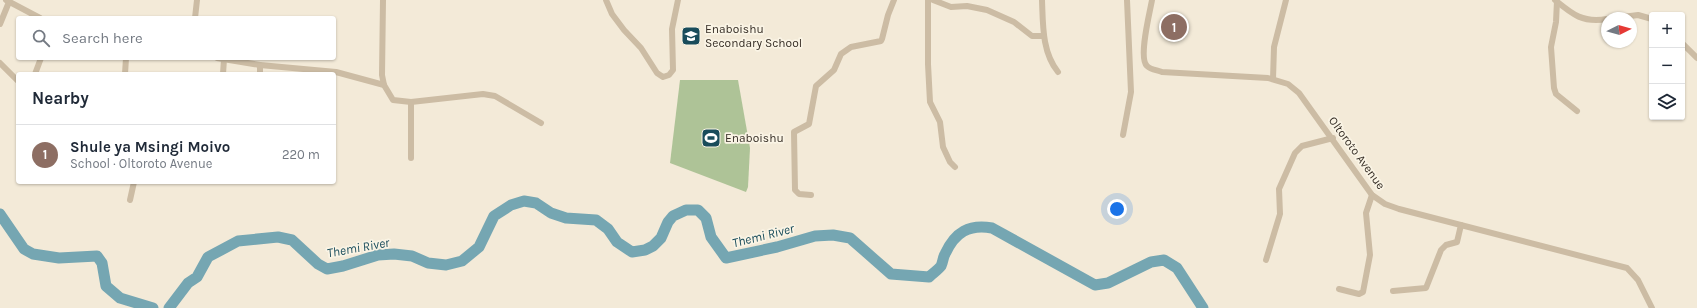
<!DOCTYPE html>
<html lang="en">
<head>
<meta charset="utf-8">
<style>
	:root { --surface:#fff; --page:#f6f6f7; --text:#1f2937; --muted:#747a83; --line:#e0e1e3; --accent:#db2777 }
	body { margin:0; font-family:Karla,sans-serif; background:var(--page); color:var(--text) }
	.controls { position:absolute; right:12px; top:12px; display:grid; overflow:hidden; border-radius:4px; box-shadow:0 1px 3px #0004 }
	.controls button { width:36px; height:36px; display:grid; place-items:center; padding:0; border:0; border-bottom:1px solid var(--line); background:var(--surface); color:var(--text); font:20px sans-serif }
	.compass { position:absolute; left:1601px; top:12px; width:36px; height:36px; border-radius:50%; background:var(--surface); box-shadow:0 1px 3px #0004; rotate:84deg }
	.you { position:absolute; left:1117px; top:209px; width:14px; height:14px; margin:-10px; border:3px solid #fff; border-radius:50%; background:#1a73e8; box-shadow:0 0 0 6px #1a73e833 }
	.badge { display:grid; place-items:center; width:26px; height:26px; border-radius:50%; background:var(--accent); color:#fff; font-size:13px; font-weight:700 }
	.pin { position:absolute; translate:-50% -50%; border:2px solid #fff; box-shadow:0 1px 4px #0006 }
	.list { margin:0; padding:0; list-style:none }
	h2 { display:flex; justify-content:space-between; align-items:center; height:52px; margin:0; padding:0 16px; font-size:17px }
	h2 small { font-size:13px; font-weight:400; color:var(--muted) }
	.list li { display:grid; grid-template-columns:26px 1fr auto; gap:12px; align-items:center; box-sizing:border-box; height:60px; padding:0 16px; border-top:1px solid var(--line) }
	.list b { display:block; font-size:15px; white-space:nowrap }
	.list p { margin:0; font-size:13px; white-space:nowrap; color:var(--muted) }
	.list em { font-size:13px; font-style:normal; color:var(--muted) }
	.icon { flex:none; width:22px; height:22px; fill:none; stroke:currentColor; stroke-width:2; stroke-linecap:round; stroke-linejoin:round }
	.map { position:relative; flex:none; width:1697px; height:308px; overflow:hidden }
	.search { position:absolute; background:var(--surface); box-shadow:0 1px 3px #0004; left:16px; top:16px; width:320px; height:44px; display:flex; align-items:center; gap:10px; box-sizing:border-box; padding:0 14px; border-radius:4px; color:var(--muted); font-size:15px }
	.panel { position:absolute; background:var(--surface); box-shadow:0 1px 3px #0004; left:16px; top:72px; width:320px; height:112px; border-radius:4px }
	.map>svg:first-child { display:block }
</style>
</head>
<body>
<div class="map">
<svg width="1697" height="308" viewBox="0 0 1697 308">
	<rect width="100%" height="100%" fill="#f3ead8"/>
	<path fill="#aec397" d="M680,80H738L750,148L748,187L746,192L670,163Z"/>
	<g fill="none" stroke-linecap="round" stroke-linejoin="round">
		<g stroke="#75a6b2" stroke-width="11">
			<path d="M0,214L24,249L33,254L59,258L97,256L102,263L106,286L120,298L153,308"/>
			<path d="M169,308L188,283L197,277L208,257L238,241L278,237L292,240L318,264L327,269L343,266L378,255L394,254L412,256L428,263L446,265L462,261L479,247L494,216L511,205L524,201L536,203L551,213L566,218L596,220L608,229L617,242L632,252L645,250L653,246L661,238L668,222L673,216L686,210H698L706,218L711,237L726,258L777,247L815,236L833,235L850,238L891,274L929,277C933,273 938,270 941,266C943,262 943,257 945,254C955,232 969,224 992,228L1095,285L1108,283L1151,262L1164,260L1177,268L1203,308"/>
		</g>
		<g stroke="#ccbca4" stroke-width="6">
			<path d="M6,0L40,18"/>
			<path d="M383,0L382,75L384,85L393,100L411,102L483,94L495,96L541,123"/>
			<path d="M606,0L612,14L624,30L641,48L657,73L663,77L669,75L673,70L672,29L678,0"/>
			<path d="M928,0V64L930,102L940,122L943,147L950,162L955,167"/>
			<path d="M933,0L951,7L967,6L987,10L1014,22L1032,36H1044"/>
			<path d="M1042,0C1043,25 1042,52 1058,72"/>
			<path d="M1152,0C1150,12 1138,58 1147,66C1151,70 1157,70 1162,72L1268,78L1288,84L1299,93L1372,195L1385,204L1399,209L1627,268L1638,280L1652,308"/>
			<path d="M1555,0C1573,15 1583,23 1607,19"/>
			<path d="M1557,1L1556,22L1551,47L1554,88L1556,94L1577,111"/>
			<path d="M195,18L197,0"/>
			<path d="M1615,18L1638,15L1652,19"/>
			<path d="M0,24L9,2"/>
			<path d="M1682,43L1697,58"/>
			<path d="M217,58L260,65L336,72L384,85"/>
			<path d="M0,63L18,81"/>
			<path d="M35,74L41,58"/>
			<path d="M125,74L126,58"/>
			<path d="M223,74L224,59"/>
			<path d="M260,74V65"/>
			<path d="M1273,79L1274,47L1286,0"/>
			<path d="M1123,135L1131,92L1127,0"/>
			<path d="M411,158V102"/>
			<path d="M811,195L799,194L795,190L794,132L809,124L816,86L834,70L841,54L851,47L881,41L882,39L888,15L894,0"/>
			<path d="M130,200L134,182"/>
			<path d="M1266,260L1280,214L1279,189L1295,153L1302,146L1333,138"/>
			<path d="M1339,289L1359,294L1363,292L1370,255L1366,213L1372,195"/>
			<path d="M1393,291L1426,288L1441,250L1446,245L1457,242L1461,225"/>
		</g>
	</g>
	<defs>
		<symbol id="school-square" viewBox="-11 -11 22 22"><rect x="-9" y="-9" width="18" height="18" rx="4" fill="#194c5b" stroke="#faf4e5"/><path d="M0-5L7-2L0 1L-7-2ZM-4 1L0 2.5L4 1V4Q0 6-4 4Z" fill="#fff"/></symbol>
		<symbol id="stadium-square" viewBox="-11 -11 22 22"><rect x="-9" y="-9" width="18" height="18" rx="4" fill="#194c5b" stroke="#faf4e5"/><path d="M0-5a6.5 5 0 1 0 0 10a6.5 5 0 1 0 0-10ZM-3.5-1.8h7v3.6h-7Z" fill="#fff"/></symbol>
	</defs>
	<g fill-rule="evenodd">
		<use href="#school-square" x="680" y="25" width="22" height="22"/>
		<use href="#stadium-square" x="700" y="127" width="22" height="22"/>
	</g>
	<g text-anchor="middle" stroke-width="3.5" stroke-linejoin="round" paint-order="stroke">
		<g font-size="12" fill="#362e26" stroke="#faf4e5" text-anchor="start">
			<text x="705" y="33">Enaboishu<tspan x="705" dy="14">Secondary School</tspan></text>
			<text x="725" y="142">Enaboishu</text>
		</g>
		<g font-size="12" fill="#362e26" stroke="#faf4e5">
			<text transform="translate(1357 153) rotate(54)" y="4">Oltoroto Avenue</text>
		</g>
		<g font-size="13" font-style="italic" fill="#194c5b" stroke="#faf4e5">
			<text transform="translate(763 235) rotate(-14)" y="5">Themi River</text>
			<text transform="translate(358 247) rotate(-10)" y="5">Themi River</text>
		</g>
	</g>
</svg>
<div class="controls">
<button>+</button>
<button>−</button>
<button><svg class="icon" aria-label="layers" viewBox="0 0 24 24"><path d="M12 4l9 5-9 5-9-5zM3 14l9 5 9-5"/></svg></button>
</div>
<svg class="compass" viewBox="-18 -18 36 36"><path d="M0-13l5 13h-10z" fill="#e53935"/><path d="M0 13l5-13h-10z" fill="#747a83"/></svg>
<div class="you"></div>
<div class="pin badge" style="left:1174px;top:27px;background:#8d6e63">1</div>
<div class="search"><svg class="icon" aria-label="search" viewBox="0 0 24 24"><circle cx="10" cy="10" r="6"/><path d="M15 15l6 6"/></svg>Search here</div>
<section class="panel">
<h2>Nearby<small></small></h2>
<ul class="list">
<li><span class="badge" style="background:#8d6e63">1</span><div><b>Shule ya Msingi Moivo</b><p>School · Oltoroto Avenue</p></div><em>220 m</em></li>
</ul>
</section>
</div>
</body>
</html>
